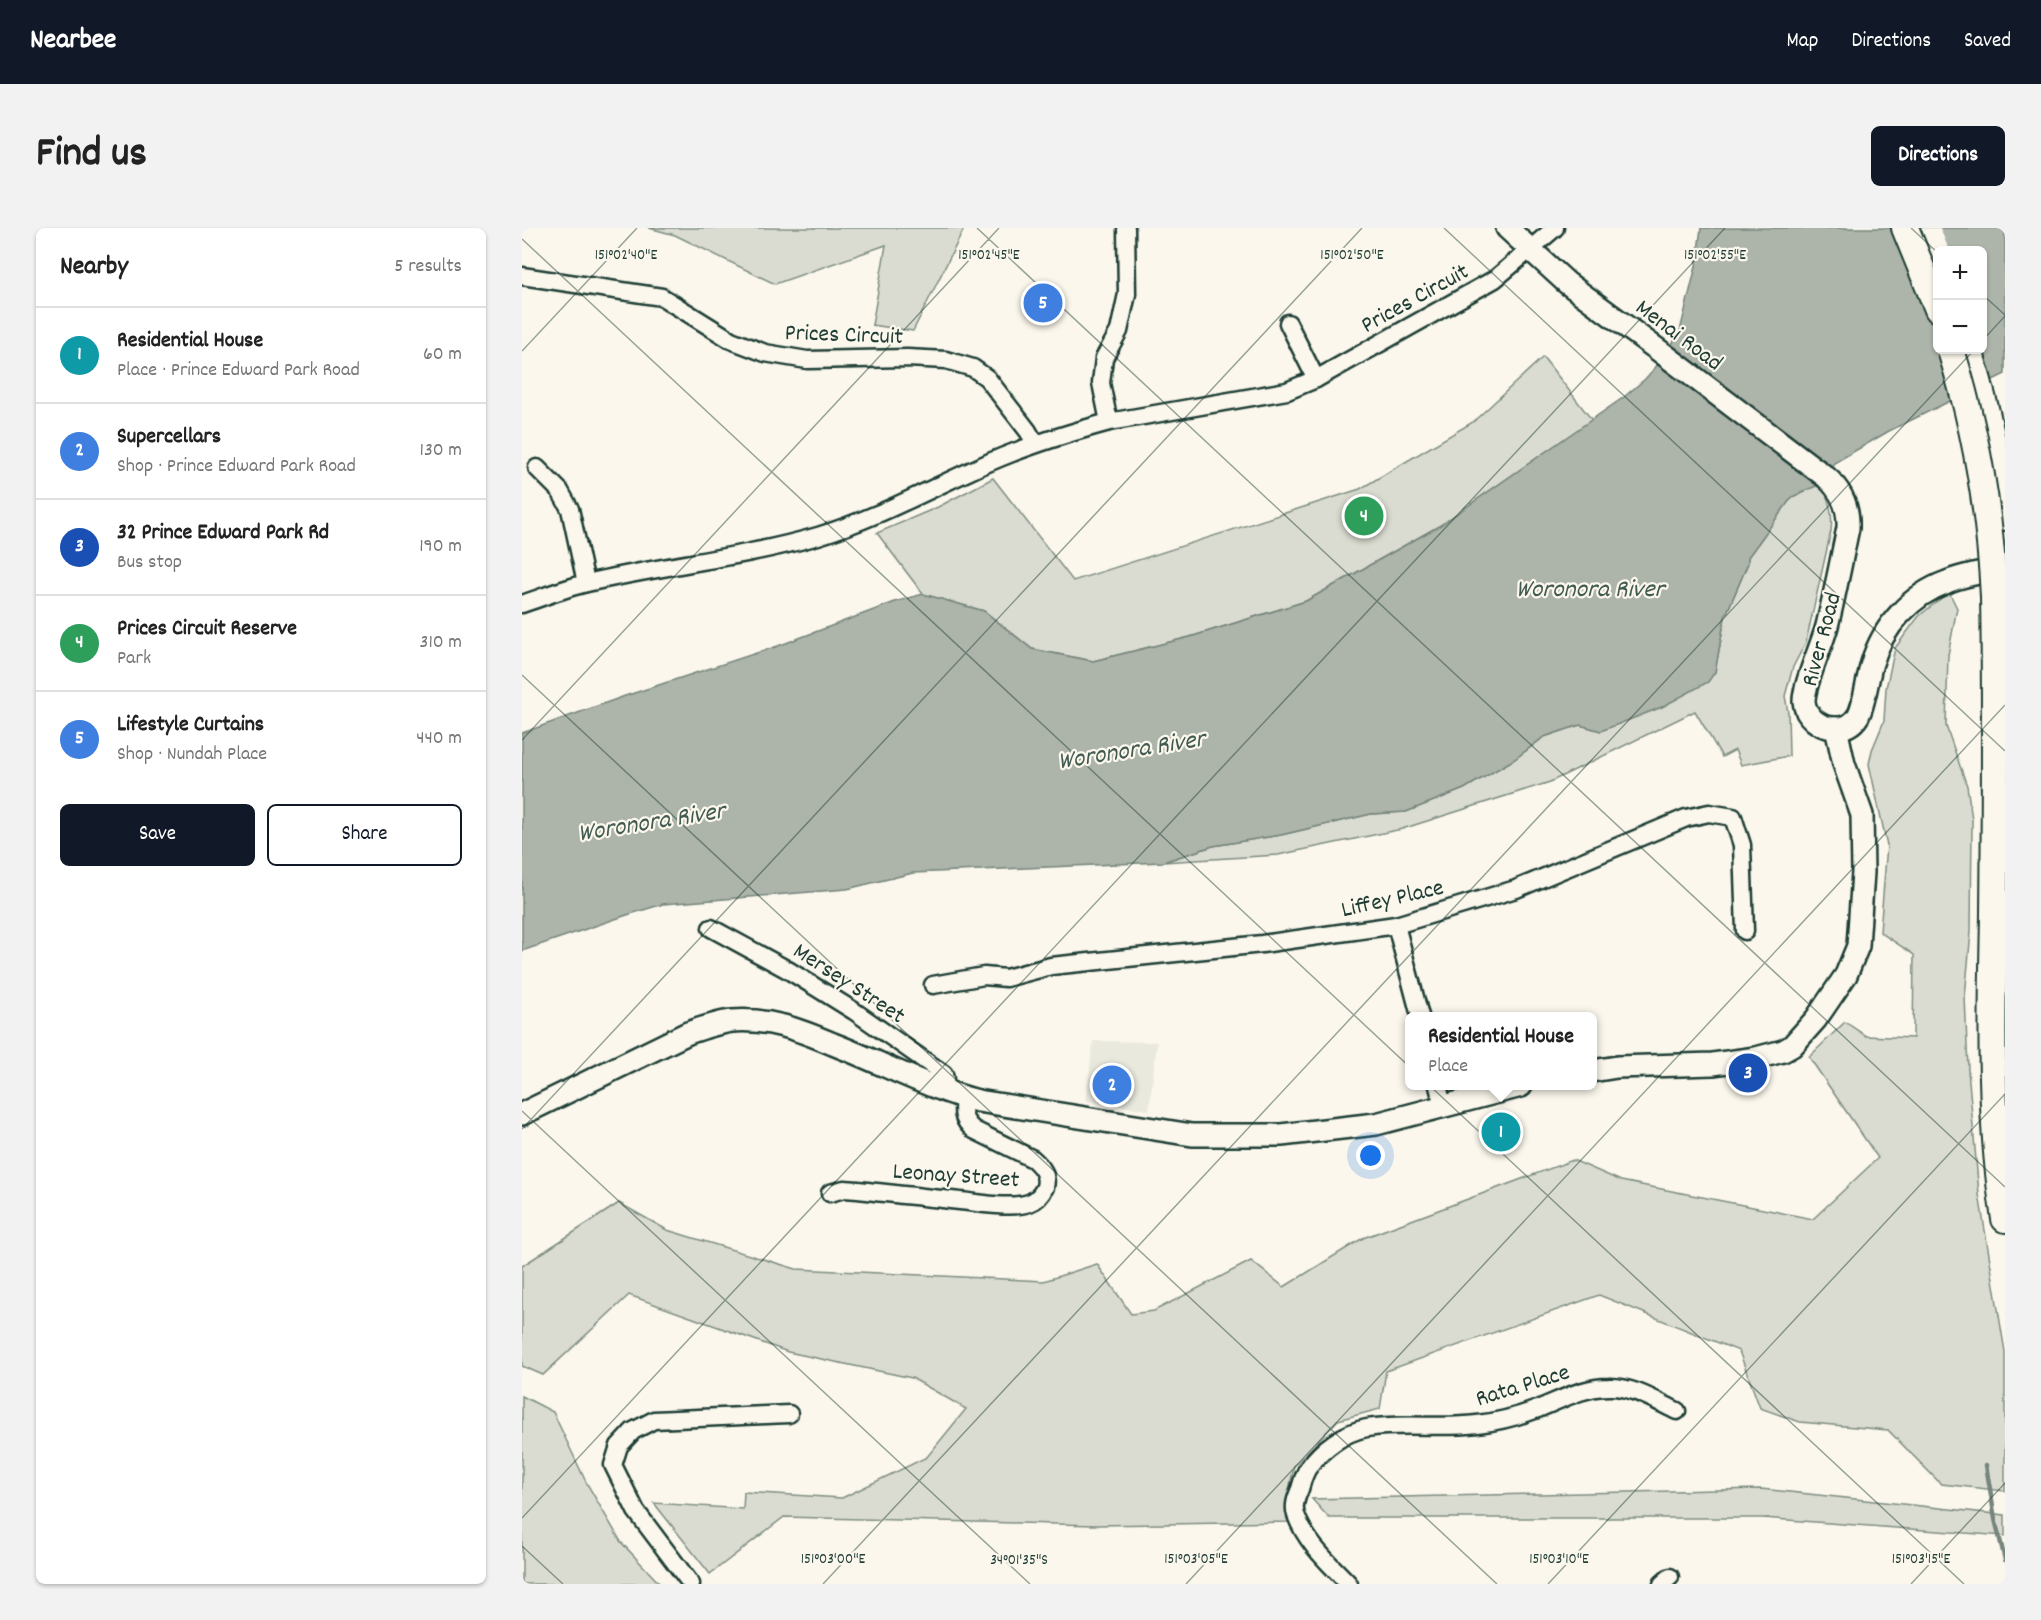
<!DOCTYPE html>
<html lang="en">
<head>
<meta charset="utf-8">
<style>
	:root { --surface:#fff; --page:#f2f2f2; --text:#222; --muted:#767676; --line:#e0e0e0; --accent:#111827 }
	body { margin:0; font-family:Dekko,sans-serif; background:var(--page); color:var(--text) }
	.controls { position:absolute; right:18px; top:18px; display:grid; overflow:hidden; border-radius:9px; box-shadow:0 2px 4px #0004 }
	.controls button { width:54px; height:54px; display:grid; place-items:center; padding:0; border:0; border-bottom:2px solid var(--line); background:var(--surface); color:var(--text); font:30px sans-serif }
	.you { position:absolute; left:849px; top:928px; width:21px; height:21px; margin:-15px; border:4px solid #fff; border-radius:50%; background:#1a73e8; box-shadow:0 0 0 9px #1a73e833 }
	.badge { display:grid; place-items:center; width:39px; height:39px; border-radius:50%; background:var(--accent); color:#fff; font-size:20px; font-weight:700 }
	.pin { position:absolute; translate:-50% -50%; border:3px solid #fff; box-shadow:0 2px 6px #0006 }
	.popup { position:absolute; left:883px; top:784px; width:192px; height:78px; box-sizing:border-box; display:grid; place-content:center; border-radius:9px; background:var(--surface); filter:drop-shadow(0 2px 4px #0005); font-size:20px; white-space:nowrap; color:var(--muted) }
	.popup b { font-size:22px; color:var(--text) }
	.popup::after { content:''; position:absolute; left:50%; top:100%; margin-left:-12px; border:12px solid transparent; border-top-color:var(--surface) }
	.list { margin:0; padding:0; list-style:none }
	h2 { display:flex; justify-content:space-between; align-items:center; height:78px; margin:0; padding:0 24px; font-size:26px }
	h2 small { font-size:20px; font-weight:400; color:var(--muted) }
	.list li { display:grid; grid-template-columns:39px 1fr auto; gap:18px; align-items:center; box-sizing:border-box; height:96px; padding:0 24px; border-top:2px solid var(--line) }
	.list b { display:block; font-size:22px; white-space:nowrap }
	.list p { margin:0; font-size:20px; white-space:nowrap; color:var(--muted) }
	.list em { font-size:20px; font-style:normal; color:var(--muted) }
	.actions { display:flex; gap:12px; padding:18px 24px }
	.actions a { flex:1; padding:14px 0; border:2px solid var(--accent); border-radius:9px; text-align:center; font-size:21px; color:var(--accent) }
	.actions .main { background:var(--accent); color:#fff }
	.map { position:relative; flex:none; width:1483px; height:1356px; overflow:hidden; border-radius:9px }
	header { display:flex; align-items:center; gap:36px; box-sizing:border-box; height:84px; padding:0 30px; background:var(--accent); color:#fff }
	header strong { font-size:28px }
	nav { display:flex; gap:33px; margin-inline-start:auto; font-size:21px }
	.intro { display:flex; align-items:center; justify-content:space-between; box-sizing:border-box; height:144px; padding:0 36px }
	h1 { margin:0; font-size:42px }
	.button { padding:15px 27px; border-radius:9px; background:var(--accent); color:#fff; font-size:21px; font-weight:700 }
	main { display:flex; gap:36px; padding:0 36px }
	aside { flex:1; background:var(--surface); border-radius:9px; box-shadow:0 2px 4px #0004 }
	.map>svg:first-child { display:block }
</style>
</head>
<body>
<header>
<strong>Nearbee</strong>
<nav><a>Map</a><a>Directions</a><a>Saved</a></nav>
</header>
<div class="intro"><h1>Find us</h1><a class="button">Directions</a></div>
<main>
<aside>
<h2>Nearby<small>5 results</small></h2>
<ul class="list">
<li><span class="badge" style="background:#0f9aa8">1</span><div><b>Residential House</b><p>Place · Prince Edward Park Road</p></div><em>60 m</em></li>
<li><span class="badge" style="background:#3f7fe0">2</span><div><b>Supercellars</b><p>Shop · Prince Edward Park Road</p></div><em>130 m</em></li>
<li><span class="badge" style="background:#1a4fb4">3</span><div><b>32 Prince Edward Park Rd</b><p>Bus stop</p></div><em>190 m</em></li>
<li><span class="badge" style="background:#2e9e5b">4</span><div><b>Prices Circuit Reserve</b><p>Park</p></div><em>310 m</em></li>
<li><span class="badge" style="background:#3f7fe0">5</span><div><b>Lifestyle Curtains</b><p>Shop · Nundah Place</p></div><em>440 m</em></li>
</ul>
<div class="actions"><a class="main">Save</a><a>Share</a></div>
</aside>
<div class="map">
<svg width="1483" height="1356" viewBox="0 0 1483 1356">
	<rect width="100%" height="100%" fill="#fbf7ec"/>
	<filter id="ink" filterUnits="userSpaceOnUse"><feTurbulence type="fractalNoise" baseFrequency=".0167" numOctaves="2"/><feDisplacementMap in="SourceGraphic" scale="12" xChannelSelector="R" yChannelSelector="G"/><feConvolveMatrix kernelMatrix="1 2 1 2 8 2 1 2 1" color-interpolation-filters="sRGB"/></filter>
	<g filter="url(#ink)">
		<path fill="#eae9de" d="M571,813L635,814L627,882L564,873Z"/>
		<g fill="#dbdcd1" stroke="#7d8c82" stroke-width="1.5">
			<path d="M127,0H442V1L391,103L350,97L364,17L253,56L153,7Z"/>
			<path d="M1021,129L1070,192L917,298L784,373L668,409L571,433L510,421L462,383L401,366L355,305L416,279L471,250L551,353L838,261L951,194Z"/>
			<path d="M1294,258L1302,261C1308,276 1311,287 1309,303L1284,414L1271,439L1263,468L1266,484L1267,528L1219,537L1213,522L1200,529L1173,483L1028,554L880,601L756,627L641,634L691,618L759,607L849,586L884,584L942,561L993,531L1022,509L1058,497L1079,503L1193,444L1203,389L1226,335V329L1270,269Z"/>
			<path d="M1427,364L1435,380L1426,427L1424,498L1445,558L1450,591L1449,703L1443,769L1446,842L1457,966L1483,1124V1263L1419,1256L1366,1202L1278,1194L1238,1180L1217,1123L1077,1067L864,1143L858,1181L816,1192L772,1238L767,1262L769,1294L574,1297L262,1289L188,1346L132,1275L221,1281L222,1264L320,1270L405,1229L444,1181L390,1150L266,1124L107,1067L21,1147L0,1138V1038L97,975L145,1002L274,1041L522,1053L575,1036L609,1086L632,1083L729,1033L762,1059L841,1010L1051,932L1099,953L1291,991L1356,930L1287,829L1323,794L1344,808L1391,810L1392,727L1358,704L1365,617L1347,536L1350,522L1362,493L1364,460L1373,420L1397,388Z"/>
			<path d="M0,1168L31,1184L64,1254L99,1314L138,1356H0Z"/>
			<path d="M1239,1261L1483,1287V1308L1240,1290H807L790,1271Z"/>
		</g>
		<path fill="#adb4aa" stroke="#74847b" stroke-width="1.5" fill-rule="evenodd" d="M1179,0H1483V146L1367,203L1312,235L1294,258L1270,269L1226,329V335L1203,389L1193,444L1186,454L1140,479L1079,503L1058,497L1022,509L993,531L942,561L884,584L849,586L759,607L691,618L641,634L391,645L325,661L141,676L105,687L0,723V505L103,468L256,418L373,374L401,366L462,383L510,421L571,433L668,409L784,373L917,298L1102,169L1123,151L1140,132L1158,103L1174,38ZM1416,22H1460V122H1416Z"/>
		<path fill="#fbf7ec" d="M1372,0H1418L1427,22H1416L1415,108L1408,85Z"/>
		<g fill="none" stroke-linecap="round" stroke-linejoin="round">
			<path stroke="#74847b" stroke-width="4.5" d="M1464,1237L1473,1291L1483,1332"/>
			<defs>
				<g id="minor">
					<path d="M0,48L140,69L209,112L243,125L285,132L385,130L424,132L451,140L465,150L506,203L513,215"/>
					<path d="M766,95L794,151"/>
					<path d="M587,194L579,155L582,130L597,103L605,66L604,0"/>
					<path d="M15,240L38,263L48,281L64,355"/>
					<path d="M0,376C21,369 43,360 65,355C142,337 220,330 296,308C353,291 405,262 459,238C500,219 543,206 587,194L765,163L794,151L973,51L1033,0"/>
					<path d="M874,697L898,788"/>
					<path d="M189,700L266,742L332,783L422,846L425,863"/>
					<path d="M411,757L462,748L484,750L529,738L740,716L874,697L994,661L1164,590L1187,585L1211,589L1220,617L1223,703"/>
					<path d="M916,858L921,878"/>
					<path d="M308,965L322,961L336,962C370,966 404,969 438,973C458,975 488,981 507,975C515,972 520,966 523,959C526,947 520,939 511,931L452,902C440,892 440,885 442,870"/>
					<path d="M169,1356L114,1283L91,1237L97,1218L111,1203L132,1192L267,1186"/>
					<path d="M827,1356C807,1335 784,1315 774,1287C771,1278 774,1270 778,1261C780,1254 782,1246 786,1240C800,1221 822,1204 845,1200C882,1194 919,1201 955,1196C975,1194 994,1189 1013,1182C1037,1173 1060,1159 1087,1159C1110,1158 1134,1173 1155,1183"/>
					<path d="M1140,1356L1148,1349"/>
				</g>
				<g id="tertiary">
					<path d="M985,0L1045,55L1139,124L1304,249C1320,263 1327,279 1326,300C1319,333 1313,366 1305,398C1300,417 1282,456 1282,473C1283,489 1298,500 1313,500C1323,501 1331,496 1336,488C1342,479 1346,447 1350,435C1361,398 1389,367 1425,354C1443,346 1464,344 1483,340"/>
					<path d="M1070,843L1095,839L1191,836L1234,830L1261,823L1270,818L1294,791L1324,747L1336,718L1341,644L1340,587L1322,536L1314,500"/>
					<path d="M0,886L166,805C180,800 194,795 210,793C247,790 278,802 311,816C358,834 408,861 456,873L670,907H759L854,896L999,858"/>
				</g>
				<g id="primary">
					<path d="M1383,0L1416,81"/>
					<path d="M1447,122C1464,177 1476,232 1483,289"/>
					<path d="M1472,369C1474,475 1473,581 1472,687C1470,789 1467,890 1483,991"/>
				</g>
			</defs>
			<use href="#minor" stroke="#1f3d34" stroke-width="21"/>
			<use href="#tertiary" stroke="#1f3d34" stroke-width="26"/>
			<use href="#primary" stroke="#1f3d34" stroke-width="30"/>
			<use href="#minor" stroke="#fbf7ec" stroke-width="16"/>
			<use href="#tertiary" stroke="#fbf7ec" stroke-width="21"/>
			<use href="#primary" stroke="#fbf7ec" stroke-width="26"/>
			<defs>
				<path id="primary-bridge" d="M1429,122C1454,202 1468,285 1472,369"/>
			</defs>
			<use href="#primary-bridge" stroke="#1f3d34" stroke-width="30" stroke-linecap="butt"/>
			<use href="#primary-bridge" stroke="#fbf7ec" stroke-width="26"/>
		</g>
	</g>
	<path fill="none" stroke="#1f3d34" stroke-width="1.5" stroke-opacity="0.45" d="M455,0L1483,959M922,0L1483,523M1389,0L1416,25M0,11L1442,1356M1460,66L1483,87M1460,113L1483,88M0,123L115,0M0,447L975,1356M0,512L477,0M0,883L508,1356M0,901L840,0M0,1290L1203,0M0,1318L41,1356M301,1356L1452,122M664,1356L1483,477M1026,1356L1483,866M1389,1356L1483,1255"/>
	<g text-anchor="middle" stroke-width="4.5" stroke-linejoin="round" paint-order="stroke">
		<g font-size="24" fill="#1f3d34" stroke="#fbf7ec">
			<text transform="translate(892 69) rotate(-29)" y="8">Prices Circuit</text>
			<text transform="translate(322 105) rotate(2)" y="8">Prices Circuit</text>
			<text transform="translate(1158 106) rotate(37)" y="8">Menai Road</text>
			<text transform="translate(1298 411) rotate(-75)" y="8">River Road</text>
			<text transform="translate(870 669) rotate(-13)" y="8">Liffey Place</text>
			<text transform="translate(328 754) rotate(33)" y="8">Mersey Street</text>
			<text transform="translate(434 946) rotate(4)" y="8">Leonay Street</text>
			<text transform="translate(1000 1156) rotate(-17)" y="8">Rata Place</text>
		</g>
		<g font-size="26" font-style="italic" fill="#425b52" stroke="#fbf7ec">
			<text x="1068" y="368">Woronora River</text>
			<text transform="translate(609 520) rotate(-9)" y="9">Woronora River</text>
			<text transform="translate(129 592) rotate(-9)" y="9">Woronora River</text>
		</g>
	</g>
	<g font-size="15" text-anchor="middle" fill="#1f3d34" stroke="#fbf7ec" stroke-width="4.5" stroke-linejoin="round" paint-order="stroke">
		<text x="830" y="31">151°02'50"E</text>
		<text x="1193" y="31">151°02'55"E</text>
		<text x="104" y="31">151°02'40"E</text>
		<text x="467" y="31">151°02'45"E</text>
		<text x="311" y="1335">151°03'00"E</text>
		<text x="674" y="1335">151°03'05"E</text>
		<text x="1037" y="1335">151°03'10"E</text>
		<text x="1399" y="1335">151°03'15"E</text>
		<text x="497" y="1336">34°01'35"S</text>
	</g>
</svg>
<div class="controls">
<button>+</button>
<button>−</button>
</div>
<div class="you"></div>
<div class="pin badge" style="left:979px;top:904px;background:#0f9aa8">1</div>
<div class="popup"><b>Residential House</b>Place</div>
<div class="pin badge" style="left:590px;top:857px;background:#3f7fe0">2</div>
<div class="pin badge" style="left:1226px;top:845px;background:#1a4fb4">3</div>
<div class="pin badge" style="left:842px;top:288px;background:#2e9e5b">4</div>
<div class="pin badge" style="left:521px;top:75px;background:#3f7fe0">5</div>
</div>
</main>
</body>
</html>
